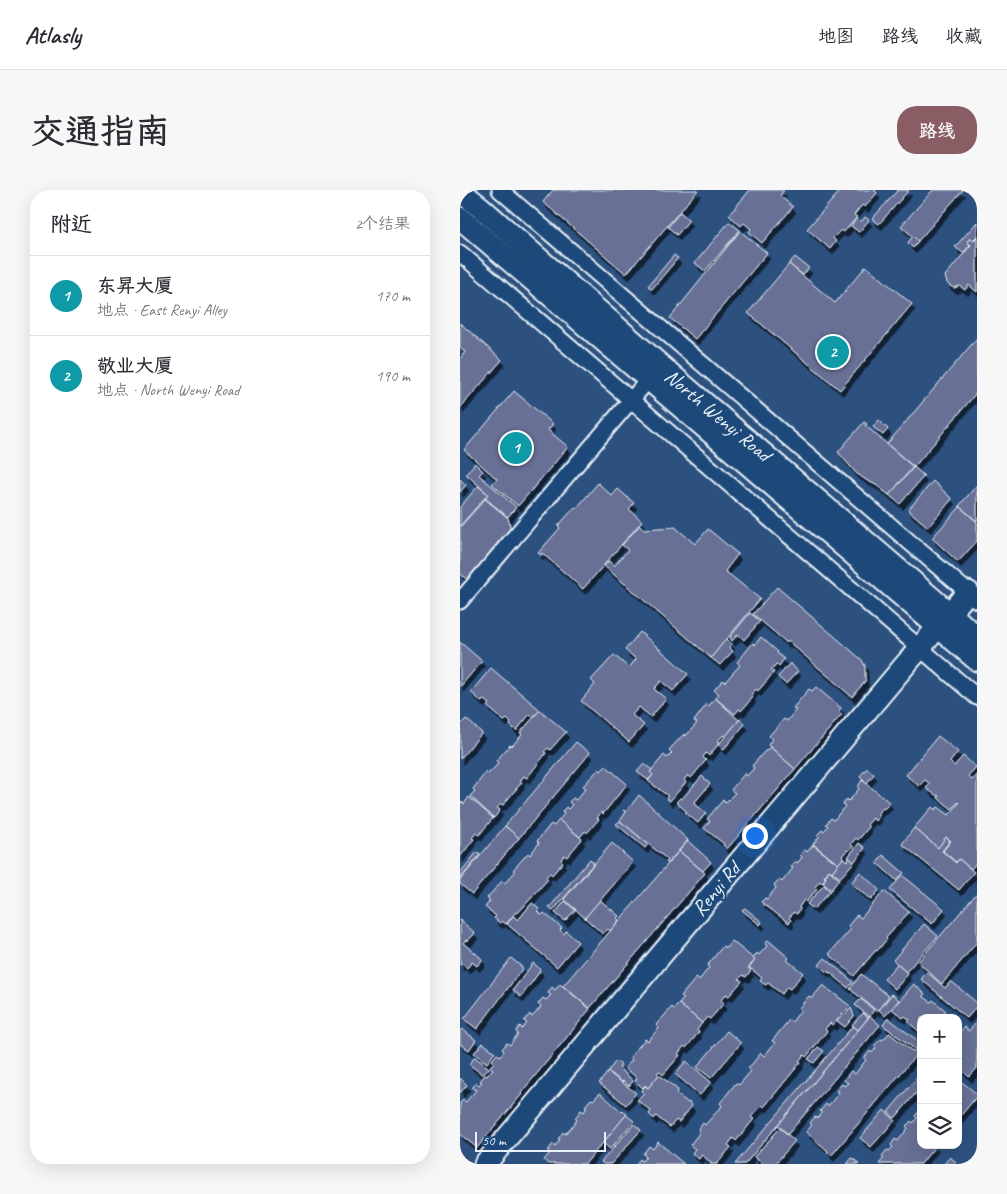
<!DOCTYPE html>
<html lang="zh">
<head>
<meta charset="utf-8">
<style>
	:root { --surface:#fff; --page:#f7f7f7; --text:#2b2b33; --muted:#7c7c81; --line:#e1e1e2; --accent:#8a5d65 }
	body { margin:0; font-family:Caveat,"LXGW WenKai TC",sans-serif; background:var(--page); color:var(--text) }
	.controls { position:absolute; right:15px; bottom:15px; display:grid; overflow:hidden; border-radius:10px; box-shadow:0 5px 20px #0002 }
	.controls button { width:45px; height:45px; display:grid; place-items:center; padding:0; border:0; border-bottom:1px solid var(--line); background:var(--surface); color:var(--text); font:25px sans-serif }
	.scale { position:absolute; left:15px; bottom:12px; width:131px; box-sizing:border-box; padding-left:5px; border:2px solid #e8f1f8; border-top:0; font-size:14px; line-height:18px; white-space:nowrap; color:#e8f1f8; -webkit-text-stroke:4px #1f4a7a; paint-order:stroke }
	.you { position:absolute; left:294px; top:645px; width:18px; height:18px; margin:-12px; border:4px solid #fff; border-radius:50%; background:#1a73e8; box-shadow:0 0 0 8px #1a73e833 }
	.badge { display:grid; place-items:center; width:32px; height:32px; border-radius:50%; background:var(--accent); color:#fff; font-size:16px; font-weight:700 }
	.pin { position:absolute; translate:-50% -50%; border:2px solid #fff; box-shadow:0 1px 5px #0006 }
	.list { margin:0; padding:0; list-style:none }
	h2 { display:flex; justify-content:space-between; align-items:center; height:65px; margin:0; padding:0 20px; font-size:21px }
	h2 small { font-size:16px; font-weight:400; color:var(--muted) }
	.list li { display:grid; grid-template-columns:32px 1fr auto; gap:15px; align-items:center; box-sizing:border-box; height:80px; padding:0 20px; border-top:1px solid var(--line) }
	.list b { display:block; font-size:19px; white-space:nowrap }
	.list p { margin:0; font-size:16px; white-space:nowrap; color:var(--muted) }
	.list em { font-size:16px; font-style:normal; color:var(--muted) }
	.icon { flex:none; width:28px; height:28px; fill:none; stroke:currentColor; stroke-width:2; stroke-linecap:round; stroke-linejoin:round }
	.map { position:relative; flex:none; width:517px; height:974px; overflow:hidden; border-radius:20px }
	header { display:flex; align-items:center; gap:30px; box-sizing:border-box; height:70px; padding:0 25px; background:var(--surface); border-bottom:1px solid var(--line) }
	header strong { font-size:24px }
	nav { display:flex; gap:28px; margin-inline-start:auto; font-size:18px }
	.intro { display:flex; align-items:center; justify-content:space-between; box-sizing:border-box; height:120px; padding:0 30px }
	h1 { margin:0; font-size:35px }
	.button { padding:12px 22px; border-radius:20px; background:var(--accent); color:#fff; font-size:18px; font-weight:700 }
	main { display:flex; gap:30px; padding:0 30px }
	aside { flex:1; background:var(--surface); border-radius:20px; box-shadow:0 5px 20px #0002 }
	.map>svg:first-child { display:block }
</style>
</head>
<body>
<header>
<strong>Atlasly</strong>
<nav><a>地图</a><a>路线</a><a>收藏</a></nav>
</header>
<div class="intro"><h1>交通指南</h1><a class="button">路线</a></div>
<main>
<aside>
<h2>附近<small>2个结果</small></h2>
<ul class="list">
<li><span class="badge" style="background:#0f9aa8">1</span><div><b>东昇大厦</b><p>地点 · East Renyi Alley</p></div><em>170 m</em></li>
<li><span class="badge" style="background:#0f9aa8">2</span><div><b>敬业大厦</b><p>地点 · North Wenyi Road</p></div><em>190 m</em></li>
</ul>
</aside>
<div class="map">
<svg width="517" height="974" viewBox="0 0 517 974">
	<defs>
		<filter id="shadow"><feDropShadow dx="3" dy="5.5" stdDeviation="0" flood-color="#0009"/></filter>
	</defs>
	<rect width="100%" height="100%" fill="#2d517f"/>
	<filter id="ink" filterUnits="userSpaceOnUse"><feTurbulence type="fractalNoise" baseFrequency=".02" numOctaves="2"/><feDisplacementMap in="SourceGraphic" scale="10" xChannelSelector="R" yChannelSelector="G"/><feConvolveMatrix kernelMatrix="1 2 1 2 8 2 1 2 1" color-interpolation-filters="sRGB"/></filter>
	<g filter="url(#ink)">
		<g fill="#676f95" stroke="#e8f1f8" filter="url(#shadow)">
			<path d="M93,0H238L166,84L83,12Z"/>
			<path d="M290,0H324L320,6L333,17L302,53L289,42L291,39L284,33L281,36L269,25Z"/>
			<path d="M381,0H416L415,1L417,3L405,17L402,15L394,25L397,27L384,42L381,40L373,48L376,51L370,59L347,39Z"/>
			<path d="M438,0H449L419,34L412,29Z"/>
			<path d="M473,0H503L458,51L441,36Z"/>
			<path d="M220,22L229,30L217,45L208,37Z"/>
			<path d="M405,27L409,30L399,42L391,36L397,28L401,32Z"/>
			<path d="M269,32L280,40L245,81L235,73Z"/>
			<path d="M517,32V46L513,50L510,48L507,52L510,55L503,63L495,57Z"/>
			<path d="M280,41L307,63L235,149L210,128Z"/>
			<path d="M453,46L458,51L453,58L448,53Z"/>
			<path d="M517,47V102L509,95L505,100L500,96L494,98L490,96L487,93L485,86L511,55L507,52L510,48L513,51Z"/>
			<path d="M214,65L218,68L192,99L188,96Z"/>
			<path d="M335,67L349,78L343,85L329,74Z"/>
			<path d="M329,74L375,113L406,76L452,114L380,200L288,123Z"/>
			<path d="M0,133L42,170L0,218V169L5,162L0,158Z"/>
			<path d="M517,148V202L454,277L427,254Z"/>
			<path d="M54,201L93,234L88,240L108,257L58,316L32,294L37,289L4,260Z"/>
			<path d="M419,230L428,239L423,245L413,237Z"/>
			<path d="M404,232L407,234L405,235L453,277L429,305L416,295L406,290L396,283L378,262Z"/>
			<path d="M15,273L23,281L19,285L56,317L48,327L25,308L28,304L6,284Z"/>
			<path d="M454,277L464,286L440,314L429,305Z"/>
			<path d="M0,289L6,295L0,302Z"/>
			<path d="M473,291L492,309L468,337L448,320Z"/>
			<path d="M138,293L152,306L158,299L174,313L169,319L182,331L123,399L82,363L81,365L78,363L100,338L98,336L115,317L116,319Z"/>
			<path d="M517,295V331L499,316Z"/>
			<path d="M18,296L28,304L0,336V317Z"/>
			<path d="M25,309L48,328L50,335V340L7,390L0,383V337Z"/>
			<path d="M500,317L517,332V351L498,372L472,348Z"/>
			<path d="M180,335L184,339L215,337L235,354L248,339L278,364L265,381L300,409L251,468L144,376L149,371L154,376L168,360L162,355Z"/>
			<path d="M317,397L402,470L405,476V489L406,490L392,507L328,451L327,453L293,424Z"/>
			<path d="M290,423L300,431L284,450L278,444L272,451L270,447Z"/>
			<path d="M180,442L228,484L213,501L201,491L194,499L206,509L191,527L179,517L172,525L184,535L169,552L121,511L135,494L131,490L154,465L169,478L176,469L165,460Z"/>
			<path d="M301,447L318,462L317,463L324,469L319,476L316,474L311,480L314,482L298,501L296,499L291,505L293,507L281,521L279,519L275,524L255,508L259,504L254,500L263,490L265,492L280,475L277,472L293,453L295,455Z"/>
			<path d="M266,449L272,454L269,457L273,461L260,475L251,468Z"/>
			<path d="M0,452L22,471L0,497Z"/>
			<path d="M330,473V474L338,481L326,494L318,487Z"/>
			<path d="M31,478L80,520L73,527L70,524L56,541L50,535L51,533L47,529L44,531L27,516L29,514L24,510L21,512L11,502Z"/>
			<path d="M356,497L381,518L379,521L382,524L335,579L308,555L312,549L309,546L324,529L327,531L336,520L333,518L349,499L352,501Z"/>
			<path d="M255,508L279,530L265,547L263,545L258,551L260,552L249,566L246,563L243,567L246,570L231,588L228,585L224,590L226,592L210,611L206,608L208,606L188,591L193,585L190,582L204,565L207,568L212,563L209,560L224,544L226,546L237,533L234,531L247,514L249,516Z"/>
			<path d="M80,520L106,542L90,560L88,558L84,562L86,563L67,588L64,586L60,591L62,592L43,615L41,614L37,618L40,620L34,628L10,606L15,601L13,599L26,582L28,584L37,575L38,573L36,571L50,555L52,556L61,546L62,544L60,543Z"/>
			<path d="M6,529L22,543L0,569V535Z"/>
			<path d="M280,529L285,534L263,560L258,555Z"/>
			<path d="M478,546L498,562L490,572L494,576L503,566L516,577L508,586L512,590L517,584V672L511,679L499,669L496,672L483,661L491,651L486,647L478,658L454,638L472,617L475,620L478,617L489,625L499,613L498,612L492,619L478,608L479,606L474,604L466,598L470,594L465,590L459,596L446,585Z"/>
			<path d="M116,552L130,563L59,648L45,636Z"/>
			<path d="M310,557L335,579L267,659L263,655L264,654L244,638L250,631L247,629L263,610L265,613L275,603L271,600L285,583L287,586L294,578L292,576L305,561H306Z"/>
			<path d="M184,574L192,580L190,582L193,585L188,590L177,582Z"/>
			<path d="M146,576L167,594L143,624L141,622L137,628L139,629L127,643L125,641L120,647L99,630L104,624L102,622L106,617L108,619L112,615L109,612L113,608L116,610L126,598L123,596L139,579L141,581Z"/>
			<path d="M407,578L414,584L407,593L400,586Z"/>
			<path d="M242,586L250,594L234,613L246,623L238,633L226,623V621L216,612L220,608L222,609Z"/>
			<path d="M402,590L430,613L424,619L423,618L417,624L419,626L415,631L413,628L407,635L409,637L398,650L396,648L391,654L393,656L389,661L387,660L382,666L384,668L378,674L353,654L359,647L357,645L362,640L364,641L368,636L366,634L371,628L374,630L385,616L383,614L387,609L389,611L397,601L399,599L398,597Z"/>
			<path d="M179,605L228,650L208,673L206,672L208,670L160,631L166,622L163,620L166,622Z"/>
			<path d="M9,607L33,628L19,645L16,643L12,648L14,649L0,667V614L2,612L4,614Z"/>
			<path d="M99,630L122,649L107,667L104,665L101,670L103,672L92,685L90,683L86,687L88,689L58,723L56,722L46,734L42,731L40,733L34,728L36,726L25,717L30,711L27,708L42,691L45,693L55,682L53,680L68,663L70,665L79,653L77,651L91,634L94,636Z"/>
			<path d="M160,631L188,654L185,658L156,634Z"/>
			<path d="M45,636L59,648L12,704L0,694V690Z"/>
			<path d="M454,638L478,658L486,647L490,651L482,661L496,673L499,669L514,682L499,700L442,654Z"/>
			<path d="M228,651L251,672L243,681L219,661Z"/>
			<path d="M152,653L173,672L125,728L104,709Z"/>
			<path d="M399,653L405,658L394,672L388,667Z"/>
			<path d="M353,655L378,674L372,682L369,680L364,687L366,689L362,693L360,691L355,697L357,699L346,712L344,710L339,717L340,719L337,724L334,722L329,728L331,730L329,733L301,712L305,708L307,709L316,698L314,695L319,689L322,692L333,678L331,677L335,671L337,673L341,669L342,667L340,665L345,660L347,662Z"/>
			<path d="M219,661L245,683L130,818L103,796Z"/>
			<path d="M17,662L20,665L0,689V683Z"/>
			<path d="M423,665L444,683L437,691L417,673Z"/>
			<path d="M383,668L387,671L389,668L394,672L380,688L372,682Z"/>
			<path d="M130,669L134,673L93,721L89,718Z"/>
			<path d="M369,680L379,689L371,700L363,693L366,688L365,687Z"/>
			<path d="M400,682L419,700L411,710L391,693Z"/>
			<path d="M442,685L484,719L472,734L430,700Z"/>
			<path d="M364,695L370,701L354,719L347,714Z"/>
			<path d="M424,701L449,722L426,748L427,749L417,761L416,760L394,786L369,764L391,739L388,736L397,725L401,728Z"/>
			<path d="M517,703V752L482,794L458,772Z"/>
			<path d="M140,710L159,726L157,728L159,730L150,741L148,739L143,744L125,728Z"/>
			<path d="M105,711L115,720L105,731L95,723Z"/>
			<path d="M72,713L79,719L77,721L82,725L84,723L102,738L100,740L104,744L106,741L118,752L97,777L47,734L53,726L58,730Z"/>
			<path d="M285,718L302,732L300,735L282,720Z"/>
			<path d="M0,730L15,743L8,751L6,750L3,753L21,768L22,770L17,776L12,772L7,778L2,774L0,775Z"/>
			<path d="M464,734L478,746L446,782L433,770Z"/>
			<path d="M308,750L329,768L327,770L343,783L330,799L327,797L322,804L308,793L306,795L300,791L302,788L289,777L295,770L293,768L297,763L299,765L307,756L305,754Z"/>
			<path d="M272,751L295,770L288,778L291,780L286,787L283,785L279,789L282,791L269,806L266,804L261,810L264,813L250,829L247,827L242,833L219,814L224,808L221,806L236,788L239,790L249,778L247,776L263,756L266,758Z"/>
			<path d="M51,768L63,778L17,839L4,829Z"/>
			<path d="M365,768L393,792L388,798L371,783L365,781L359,775Z"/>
			<path d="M73,773L79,778L80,781L61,807L53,800Z"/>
			<path d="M437,774L448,784L435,799L424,789Z"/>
			<path d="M467,782L485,798L491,791L517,813V816L507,828L461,789Z"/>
			<path d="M401,784L429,806L417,821L390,799Z"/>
			<path d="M100,794L130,819L61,903L62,904L17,958L0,944V913L3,910L6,912L16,900L12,898L16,893L19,895L22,892L20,891L25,885L27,886L33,879L30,877L34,872L32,870L36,865L37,864L40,866L44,861L42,859L47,853L50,855L58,844L56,842L59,837L60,836L62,839L67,833L64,831L70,824L72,827L81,817L78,814L83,808L86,810L91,805L88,803L92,797L95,800Z"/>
			<path d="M454,794L465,804L463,806L471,812L473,810L486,821L484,823L489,828H461V843L448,832L450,830L445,826L443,828L432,819Z"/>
			<path d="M363,795L390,816L373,835L370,833L365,839L367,841L346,867L344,865L339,871L341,872L304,917L302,915L291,927L294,929L276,951L273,948L268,955L271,957L257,974H250L251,973L242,965L239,969L232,963L235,959L230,955L240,942L238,940L243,933L245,935L262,916L260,913L276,893L279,895L291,881L288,879L301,863L304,866L315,853L312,851L329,830L332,832L341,820L339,818L349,806L352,808Z"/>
			<path d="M432,804L439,810L425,826L419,820Z"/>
			<path d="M401,809L414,820L409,827L395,815Z"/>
			<path d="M219,814L242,833L237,840L239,842L226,858L224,856L218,864L220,865L203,885L199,881L197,883L199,885L188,898L185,895L183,898L175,891L177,888L165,878L172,870L170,867L185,849L188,851L199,838L196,835L212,817L214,819Z"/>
			<path d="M391,818L394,826L385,837L377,831L383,823L385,825Z"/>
			<path d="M403,823L408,828L398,840L392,835Z"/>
			<path d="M410,826L420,835L328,944L318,935Z"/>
			<path d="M428,828L461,853V864L423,835Z"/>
			<path d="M517,832V878L509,887L498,876V844L504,837L509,841Z"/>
			<path d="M393,836L398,840L285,974H275Z"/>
			<path d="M2,839L16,850L9,860L0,854V841Z"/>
			<path d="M267,841L281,853L251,888L237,877Z"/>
			<path d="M429,843L452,861L453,860L457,864L371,966L367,962L368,961L346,942L352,935L350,933L355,927L358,928L362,923L360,921L366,914L368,916L379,903L376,901L382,894L384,896L388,893L384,890L391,881L395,884L406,870L404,868L410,861L412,863L416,858L414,856L421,849L423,850Z"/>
			<path d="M23,853L35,862L27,873L14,863Z"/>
			<path d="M358,857L364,861L354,873L348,869Z"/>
			<path d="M15,867L29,878L23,885L9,874Z"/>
			<path d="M156,871L161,875L159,878L173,891L169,896L163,891L162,892L148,881Z"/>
			<path d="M226,871L251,892L240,905L215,884Z"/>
			<path d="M148,882L176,903L166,915L139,893Z"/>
			<path d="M461,883V897L435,928L428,922Z"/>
			<path d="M199,885L218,900L216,903L228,913L229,912L232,916L219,932L216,930L210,937L196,926L194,929L189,924L191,921L177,910L184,903L181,901L185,896L188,898Z"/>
			<path d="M0,888L7,895L0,903Z"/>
			<path d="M498,889L517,904V906L498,929Z"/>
			<path d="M140,903L162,922L163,921L167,924L125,974H88L84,970L90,963L88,961L93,954L95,956L100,950L98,949L103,942L105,944L117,930L115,928L121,920L124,922L127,917L125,916L131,909L133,910Z"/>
			<path d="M424,920L435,930L411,957L400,948Z"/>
			<path d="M460,920L461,955H476L461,974H419L424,968L422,966L427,960L429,961L433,957L431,955L435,949L438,951L448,938L446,936L451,931L453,933L457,928L455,926Z"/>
			<path d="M166,925L174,931L150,959L143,953Z"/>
			<path d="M174,934L181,940L151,974H144L141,972Z"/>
			<path d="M320,938L335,951L315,974H303L294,967Z"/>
			<path d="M198,952L224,974H176L180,969L182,971L186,967L183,964L189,956L193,959Z"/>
			<path d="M490,967L496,972L494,974H484Z"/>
			<path d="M392,968L400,974H387Z"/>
		</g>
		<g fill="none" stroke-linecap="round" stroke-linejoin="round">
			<defs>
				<g id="street">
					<path d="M40,0L517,410"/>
					<path d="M0,63L517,507"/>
					<path d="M0,411L189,189"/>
				</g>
				<g id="secondary">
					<path d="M0,1L20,17L201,176L517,447"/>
					<path d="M0,28L517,470"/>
					<path d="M25,974L446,474L508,402"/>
				</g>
			</defs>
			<use href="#street" stroke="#e8f1f8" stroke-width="19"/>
			<use href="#secondary" stroke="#e8f1f8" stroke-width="25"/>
			<use href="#street" stroke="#1f4a7a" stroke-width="15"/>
			<use href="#secondary" stroke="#1f4a7a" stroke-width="21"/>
		</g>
	</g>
	<g text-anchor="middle" stroke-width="4" stroke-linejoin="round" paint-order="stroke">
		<g font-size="21" fill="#e8f1f8" stroke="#1f4a7a">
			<text transform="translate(258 225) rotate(40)" y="7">North Wenyi Road</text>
			<text transform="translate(256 699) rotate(-50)" y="7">Renyi Rd</text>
		</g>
	</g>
</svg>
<div class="controls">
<button>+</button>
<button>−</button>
<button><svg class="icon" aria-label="layers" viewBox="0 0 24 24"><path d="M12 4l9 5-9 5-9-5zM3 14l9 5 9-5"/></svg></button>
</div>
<div class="scale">50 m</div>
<div class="you"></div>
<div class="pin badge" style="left:56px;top:258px;background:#0f9aa8">1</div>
<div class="pin badge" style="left:373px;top:162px;background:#0f9aa8">2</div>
</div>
</main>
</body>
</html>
